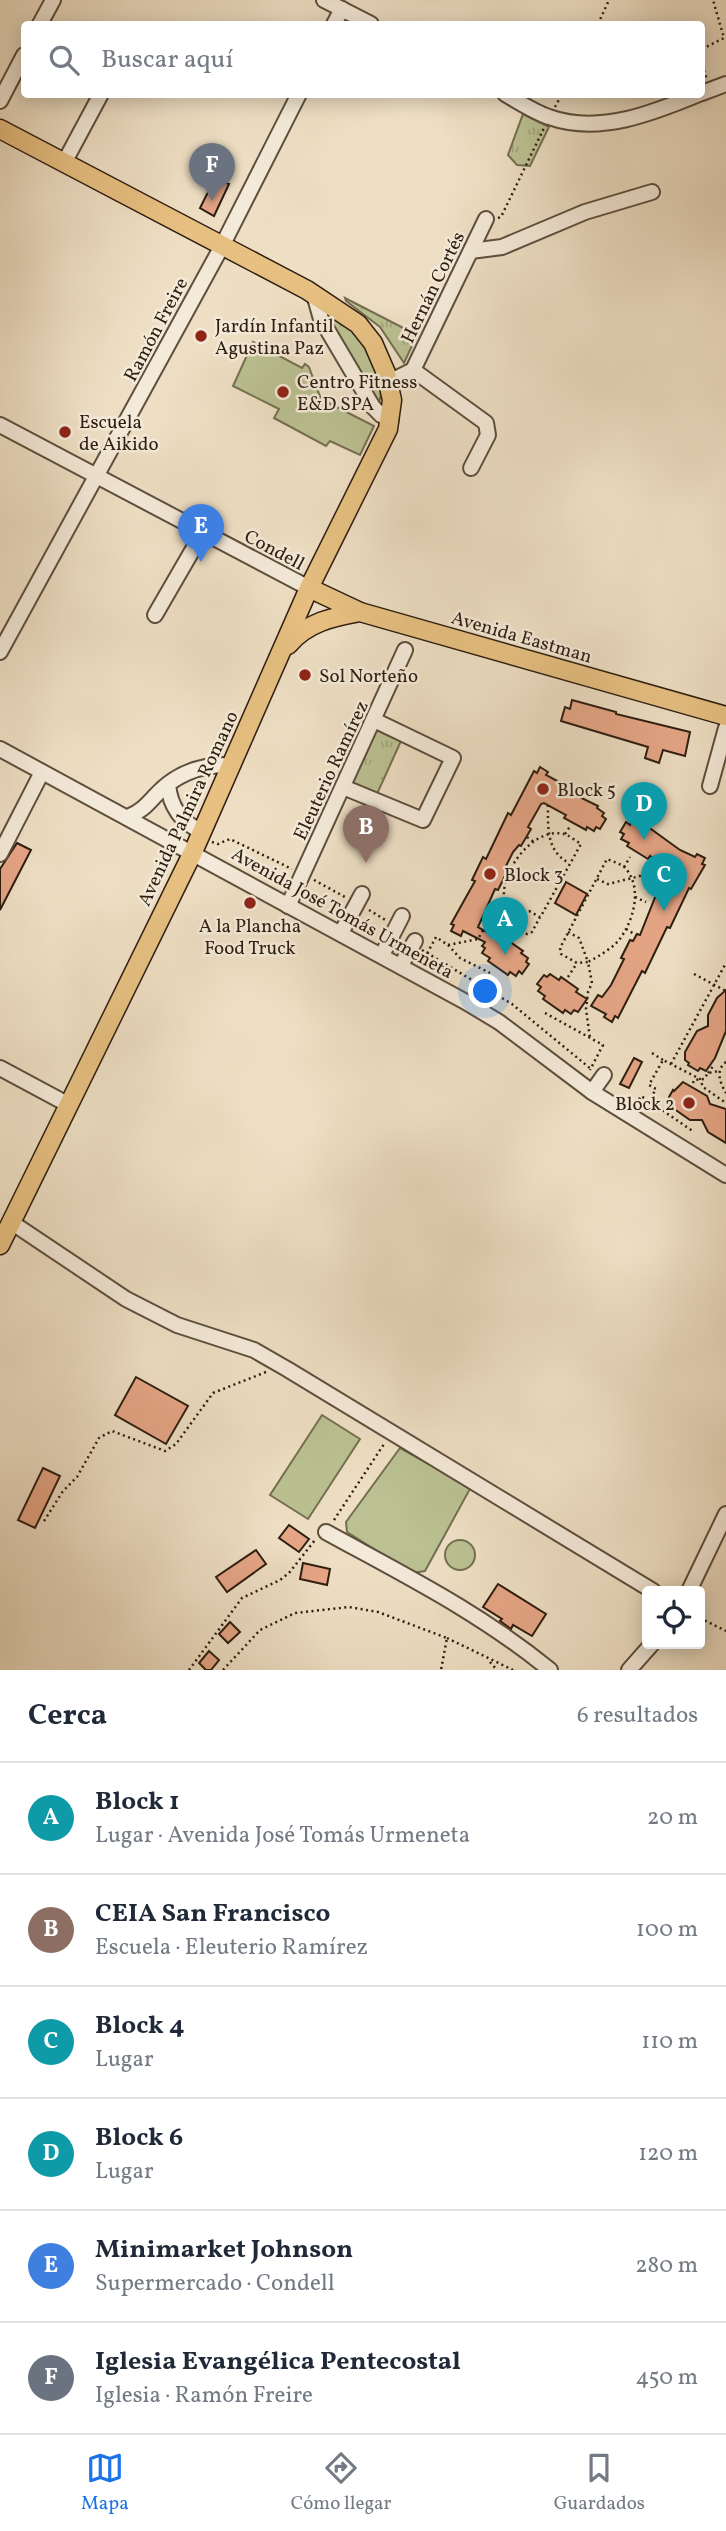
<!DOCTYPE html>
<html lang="es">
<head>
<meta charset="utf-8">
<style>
	:root { --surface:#fff; --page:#f2f2f3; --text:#1f2937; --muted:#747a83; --line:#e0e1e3; --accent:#1a73e8 }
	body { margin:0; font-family:Vollkorn,serif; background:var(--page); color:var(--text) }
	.controls { position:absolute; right:21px; bottom:21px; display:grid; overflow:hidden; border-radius:7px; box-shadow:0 4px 18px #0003 }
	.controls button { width:63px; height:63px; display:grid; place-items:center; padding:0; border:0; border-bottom:2px solid var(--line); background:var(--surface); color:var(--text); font:35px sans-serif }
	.you { position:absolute; left:486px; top:992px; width:24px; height:24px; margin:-18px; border:5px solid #fff; border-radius:50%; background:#1a73e8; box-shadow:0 0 0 10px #1a73e833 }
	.badge { display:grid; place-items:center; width:46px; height:46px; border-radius:50%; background:var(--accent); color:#fff; font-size:23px; font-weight:700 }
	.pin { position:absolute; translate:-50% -58px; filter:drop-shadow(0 2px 4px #0008) }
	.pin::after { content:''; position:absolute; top:37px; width:24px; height:21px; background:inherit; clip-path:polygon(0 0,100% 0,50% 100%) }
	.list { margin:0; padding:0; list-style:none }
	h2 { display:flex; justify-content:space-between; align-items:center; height:91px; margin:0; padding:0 28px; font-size:30px }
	h2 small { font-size:23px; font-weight:400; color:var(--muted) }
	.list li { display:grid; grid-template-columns:46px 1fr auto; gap:21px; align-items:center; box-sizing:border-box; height:112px; padding:0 28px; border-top:2px solid var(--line) }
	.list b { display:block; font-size:26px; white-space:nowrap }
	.list p { margin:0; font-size:23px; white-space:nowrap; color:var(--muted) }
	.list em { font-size:23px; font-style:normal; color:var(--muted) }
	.icon { flex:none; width:38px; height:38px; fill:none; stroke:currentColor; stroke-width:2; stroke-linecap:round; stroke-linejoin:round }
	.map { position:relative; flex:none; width:726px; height:1670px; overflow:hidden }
	.search { position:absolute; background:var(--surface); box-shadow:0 4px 18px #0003; left:21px; right:21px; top:21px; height:77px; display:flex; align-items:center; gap:18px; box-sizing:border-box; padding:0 24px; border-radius:7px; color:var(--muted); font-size:26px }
	.sheet { height:763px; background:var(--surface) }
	nav { display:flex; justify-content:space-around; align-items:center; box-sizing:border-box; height:98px; border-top:2px solid var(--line); background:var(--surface); font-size:19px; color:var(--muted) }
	nav a { display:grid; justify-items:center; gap:4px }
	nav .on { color:var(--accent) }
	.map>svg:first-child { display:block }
</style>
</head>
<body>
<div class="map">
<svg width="726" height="1670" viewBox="0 0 726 1670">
	<defs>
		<pattern id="grass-tufts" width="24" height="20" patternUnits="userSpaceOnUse" patternTransform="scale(1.75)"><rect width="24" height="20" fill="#bbc192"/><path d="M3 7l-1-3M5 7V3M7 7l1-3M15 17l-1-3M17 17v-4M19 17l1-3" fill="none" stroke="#a1a57d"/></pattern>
	</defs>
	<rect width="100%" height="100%" fill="#eedfc4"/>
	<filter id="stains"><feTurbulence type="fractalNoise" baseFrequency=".00286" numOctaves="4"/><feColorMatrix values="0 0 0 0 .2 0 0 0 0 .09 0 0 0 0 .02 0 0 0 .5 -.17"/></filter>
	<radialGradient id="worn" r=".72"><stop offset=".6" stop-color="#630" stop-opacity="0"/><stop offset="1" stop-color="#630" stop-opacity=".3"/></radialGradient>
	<g fill="url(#grass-tufts)" stroke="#746f51" stroke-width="2">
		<path d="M523,114L549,127L530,166L517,165L508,155Z"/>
		<path d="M345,298L417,335L404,363L380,327L346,301Z"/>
		<path d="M324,309C334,316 346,323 355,331C375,349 387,381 378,406Z"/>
		<path d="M374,729L401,741L377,794L350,781Z"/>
	</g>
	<g fill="#bbc192" stroke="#746f51" stroke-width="2">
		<path d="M253,342L302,368L305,364L309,367L321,399L374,426L360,455L330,441L326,446L274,418L279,409L233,386Z"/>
		<path d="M322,1415L360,1439L308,1519L270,1495Z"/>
		<path d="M400,1448L471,1487L425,1571L412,1573L347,1532L346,1522Z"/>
		<circle cx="460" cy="1555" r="15"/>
	</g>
	<g fill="#e6a686" stroke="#2d1d10" stroke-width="2">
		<path d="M215,178L229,184L214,216L200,208Z"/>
		<path d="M572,700L616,712V714L690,732L685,756L663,750L659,763L645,758L648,747L561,721L565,707L570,709Z"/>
		<path d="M540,767L548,772L546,775L561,783L559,787L598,806L597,808L604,813L602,816L606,819L600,829L596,827L594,831L587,827L586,830L564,818L566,815L544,803L541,804L528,827L531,829L521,846L519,845L513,852L504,870L507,872L498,890L495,889L478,927L504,942L506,939L523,951L521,953L528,958L526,962L529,964L522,974L519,971L516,976L510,972L508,975L488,961L490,958L482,953L485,948L482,946L485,942L463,931L461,936L451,931L454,925L451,924L475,881L472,880L483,857L486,859L508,813L511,815L534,771L537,773Z"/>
		<path d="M632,821L642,827L644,824L680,850L695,857L697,854L705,858L702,864L705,865L691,889L689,888L670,928L667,927L645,973L642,971L618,1018L615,1016L612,1022L604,1017L606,1014L591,1006L598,995L602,997L611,985L624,959L621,958L630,940L633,941L637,934L640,935L656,895L659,897L677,866L659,855L656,860L650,856L648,859L627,846L629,843L621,839L624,834L620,832L626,822L630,825Z"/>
		<path d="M17,843L31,850L0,910V869Z"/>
		<path d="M566,882L587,894L576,915L555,903Z"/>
		<path d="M550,974L559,980L561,977L578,989L576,992L587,999L578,1012L574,1010L571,1014L565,1010L563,1013L543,999L545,996L538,991L541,987L537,984L544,975L547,977Z"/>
		<path d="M726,990V1031L715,1058L706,1071L700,1068L698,1071L688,1065L689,1063L685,1060V1052L697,1031L708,1026V1015L717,998Z"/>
		<path d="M634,1058L642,1062L629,1088L620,1084Z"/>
		<path d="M683,1082L707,1096L710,1104L726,1109V1143L708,1132L702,1120H690L670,1106L669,1097L673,1090L674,1091Z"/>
		<path d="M136,1377L188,1406L166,1444L115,1415Z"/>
		<path d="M43,1468L60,1476L35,1528L18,1520Z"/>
		<path d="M289,1525L309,1539L299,1552L279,1538Z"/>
		<path d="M256,1550L266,1564L227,1592L216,1577Z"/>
		<path d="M303,1563L330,1569L327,1585L300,1579Z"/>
		<path d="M498,1584L546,1614L532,1636L513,1625L511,1629L500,1621L502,1619L483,1607Z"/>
		<path d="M230,1622L240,1632L228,1643L219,1634Z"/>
		<path d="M209,1651L219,1660L211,1670H206L199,1663Z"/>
	</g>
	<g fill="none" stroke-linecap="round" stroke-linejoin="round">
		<defs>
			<g id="minor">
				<path d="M324,0L371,24"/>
				<path d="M40,24L53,0"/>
				<path d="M334,24L342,9"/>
				<path d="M702,93L726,84"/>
				<path d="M505,94C519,102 534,112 549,117C599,135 653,113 699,94"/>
				<path d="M0,101L24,55"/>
				<path d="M64,163L101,94"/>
				<path d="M471,251L502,247L585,212L652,192"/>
				<path d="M314,294L321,319L373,407L381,415L391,419"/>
				<path d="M413,370L486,423L488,435L471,468"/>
				<path d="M389,382L413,370L486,219"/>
				<path d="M0,425L309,588"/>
				<path d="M155,615L203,532"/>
				<path d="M0,652L222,246L299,94"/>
				<path d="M0,749L464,1001L499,1022L592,1092L726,1175"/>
				<path d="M168,784C170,807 181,822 202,832"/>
				<path d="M710,786L726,728"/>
				<path d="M343,787L423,820L453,758L374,720"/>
				<path d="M128,817C140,812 146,806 155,796C175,774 201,764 231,765"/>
				<path d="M0,854L42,772"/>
				<path d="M288,906L405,650"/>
				<path d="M341,933L362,894"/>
				<path d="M382,955L402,916"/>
				<path d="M401,965L415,941"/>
				<path d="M0,1068L69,1105"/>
				<path d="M592,1092L604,1075"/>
				<path d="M11,1222L126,1299L177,1325L254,1350L287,1369L653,1591"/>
				<path d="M326,1532C406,1576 479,1612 550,1670"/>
				<path d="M689,1591L726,1514"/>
				<path d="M629,1670L652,1644"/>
			</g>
			<g id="major">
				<path d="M0,129L307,290L358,324L373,343L386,373L392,400L388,429L309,588L193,852L0,1245"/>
				<path d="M309,588L360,612L726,716"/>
				<path d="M288,645C307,622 333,617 360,612"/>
			</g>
		</defs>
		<use href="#minor" stroke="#5d4e3d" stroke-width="18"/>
		<use href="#major" stroke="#2d1d10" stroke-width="21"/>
		<g stroke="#2d1d10" stroke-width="2.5" stroke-dasharray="2 3.5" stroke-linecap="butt">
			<path d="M598,24L609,0"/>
			<path d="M702,49L724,38L713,0"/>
			<path d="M702,65L707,79"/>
			<path d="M555,107L562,94"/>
			<path d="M498,218L501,217L544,128"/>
			<path d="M548,805C548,827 546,851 569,863"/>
			<path d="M565,834L571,825"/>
			<path d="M527,837L534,842"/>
			<path d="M212,842L218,844L230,839L292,869"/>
			<path d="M624,867L630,857"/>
			<path d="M597,879L608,884L640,876L661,863"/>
			<path d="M314,880L345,897"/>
			<path d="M635,897L646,902"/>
			<path d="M369,910L387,921"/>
			<path d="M626,929L636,935"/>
			<path d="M568,932L579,938L588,962L577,963L561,954L560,948L607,859C614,862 622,864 626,869C643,889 633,922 619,940C610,950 599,956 588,962L592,983L588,992L586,1009L590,1038"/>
			<path d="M510,940L517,929"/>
			<path d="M448,945L460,958L490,973"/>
			<path d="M422,950L512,1004L591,1069"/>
			<path d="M422,963L436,937L448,945L478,939L485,927L507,920C504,906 502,894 506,881C512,858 540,825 567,835C571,837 576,841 581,844L541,916L540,917L532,932L527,934L511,926L507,920L529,911L540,917"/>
			<path d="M694,974L726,991"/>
			<path d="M568,977L577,963"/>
			<path d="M545,1013L603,1045L590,1070"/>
			<path d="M652,1053L663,1060"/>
			<path d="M726,1062C715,1070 720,1083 726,1093"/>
			<path d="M671,1064L726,963"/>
			<path d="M708,1073L714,1065"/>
			<path d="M693,1083L694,1080L704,1079L708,1073L719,1071"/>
			<path d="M649,1101L694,1132"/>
			<path d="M636,1104L641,1096L649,1101L656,1089L649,1085L663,1060L700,1079L703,1087L726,1103"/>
			<path d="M334,1520L384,1444"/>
			<path d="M44,1521L63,1491L77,1477L99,1438L112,1431L165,1451L176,1444L213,1393L266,1372"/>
			<path d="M700,1618L726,1631"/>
			<path d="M447,1638L513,1670"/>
			<path d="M490,1662L497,1670"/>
			<path d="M189,1670L242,1598L280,1580L289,1573L315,1540"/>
			<path d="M223,1670L260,1630L295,1613L349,1607L378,1612L447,1638L441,1670"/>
		</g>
		<use href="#minor" stroke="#f4ead9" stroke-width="14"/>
		<use href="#major" stroke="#e7c082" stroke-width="18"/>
	</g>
	<g fill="#8f2418" stroke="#f4ead9" stroke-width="2.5">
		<circle cx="201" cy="336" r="7"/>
		<circle cx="283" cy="392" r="7"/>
		<circle cx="65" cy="432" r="7"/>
		<circle cx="305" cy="675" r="7"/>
		<circle cx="543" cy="789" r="7"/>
		<circle cx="490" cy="874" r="7"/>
		<circle cx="250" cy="903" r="7"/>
		<circle cx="689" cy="1103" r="7"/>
	</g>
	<g text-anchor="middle" stroke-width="5" stroke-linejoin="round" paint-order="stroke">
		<g font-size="19" fill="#2d1d10" stroke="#f4ead9">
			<text transform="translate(432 287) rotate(-64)" y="7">Hernán Cortés</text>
			<text transform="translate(155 329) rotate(-62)" y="7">Ramón Freire</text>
			<text transform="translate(275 549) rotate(28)" y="7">Condell</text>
			<text transform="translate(522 636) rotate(16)" y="7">Avenida Eastman</text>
			<text transform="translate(330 770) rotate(-65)" y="7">Eleuterio Ramírez</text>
			<text transform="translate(187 808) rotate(-65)" y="7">Avenida Palmira Romano</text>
			<text transform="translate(343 912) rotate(29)" y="7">Avenida José Tomás Urmeneta</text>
		</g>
		<g font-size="19" fill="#2d1d10" stroke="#f4ead9" text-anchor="start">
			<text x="215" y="332">Jardín Infantil<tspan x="215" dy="22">Agustina Paz</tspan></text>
			<text x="297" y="388">Centro Fitness<tspan x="297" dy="22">E&amp;D SPA</tspan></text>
			<text x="79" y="428">Escuela<tspan x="79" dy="22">de Aikido</tspan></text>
			<text x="319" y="682">Sol Norteño</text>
			<text x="557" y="796">Block 5</text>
			<text x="504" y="881">Block 3</text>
			<text x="250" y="932" text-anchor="middle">A la Plancha<tspan x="250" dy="22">Food Truck</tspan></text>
			<text x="675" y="1110" text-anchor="end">Block 2</text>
		</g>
	</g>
	<rect width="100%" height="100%" filter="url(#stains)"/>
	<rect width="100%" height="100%" fill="url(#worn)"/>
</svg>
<div class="controls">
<button><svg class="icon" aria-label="locate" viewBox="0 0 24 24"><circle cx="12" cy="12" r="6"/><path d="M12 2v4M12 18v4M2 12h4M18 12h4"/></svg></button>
</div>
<div class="you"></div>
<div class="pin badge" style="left:505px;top:955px;background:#0f9aa8">A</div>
<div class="pin badge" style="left:366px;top:863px;background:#8d6e63">B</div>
<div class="pin badge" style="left:664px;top:911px;background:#0f9aa8">C</div>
<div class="pin badge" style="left:644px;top:840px;background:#0f9aa8">D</div>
<div class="pin badge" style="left:201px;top:562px;background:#3f7fe0">E</div>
<div class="pin badge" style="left:212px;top:201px;background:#6b7280">F</div>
<div class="search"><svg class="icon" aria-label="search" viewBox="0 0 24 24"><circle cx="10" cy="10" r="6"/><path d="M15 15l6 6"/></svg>Buscar aquí</div>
</div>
<section class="sheet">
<h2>Cerca<small>6 resultados</small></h2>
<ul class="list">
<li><span class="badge" style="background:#0f9aa8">A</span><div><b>Block 1</b><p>Lugar · Avenida José Tomás Urmeneta</p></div><em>20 m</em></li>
<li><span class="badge" style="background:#8d6e63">B</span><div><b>CEIA San Francisco</b><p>Escuela · Eleuterio Ramírez</p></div><em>100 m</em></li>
<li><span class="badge" style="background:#0f9aa8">C</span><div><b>Block 4</b><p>Lugar</p></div><em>110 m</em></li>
<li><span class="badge" style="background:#0f9aa8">D</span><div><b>Block 6</b><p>Lugar</p></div><em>120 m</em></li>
<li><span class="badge" style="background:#3f7fe0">E</span><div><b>Minimarket Johnson</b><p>Supermercado · Condell</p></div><em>280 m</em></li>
<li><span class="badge" style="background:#6b7280">F</span><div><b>Iglesia Evangélica Pentecostal</b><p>Iglesia · Ramón Freire</p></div><em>450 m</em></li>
</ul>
</section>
<nav>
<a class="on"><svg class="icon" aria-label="map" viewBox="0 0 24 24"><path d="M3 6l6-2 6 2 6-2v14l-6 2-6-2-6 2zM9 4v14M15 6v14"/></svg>Mapa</a>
<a><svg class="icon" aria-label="directions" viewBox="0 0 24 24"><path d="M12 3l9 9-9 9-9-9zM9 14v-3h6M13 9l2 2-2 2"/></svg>Cómo llegar</a>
<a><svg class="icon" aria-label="saved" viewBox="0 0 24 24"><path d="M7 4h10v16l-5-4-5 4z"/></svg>Guardados</a>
</nav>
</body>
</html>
